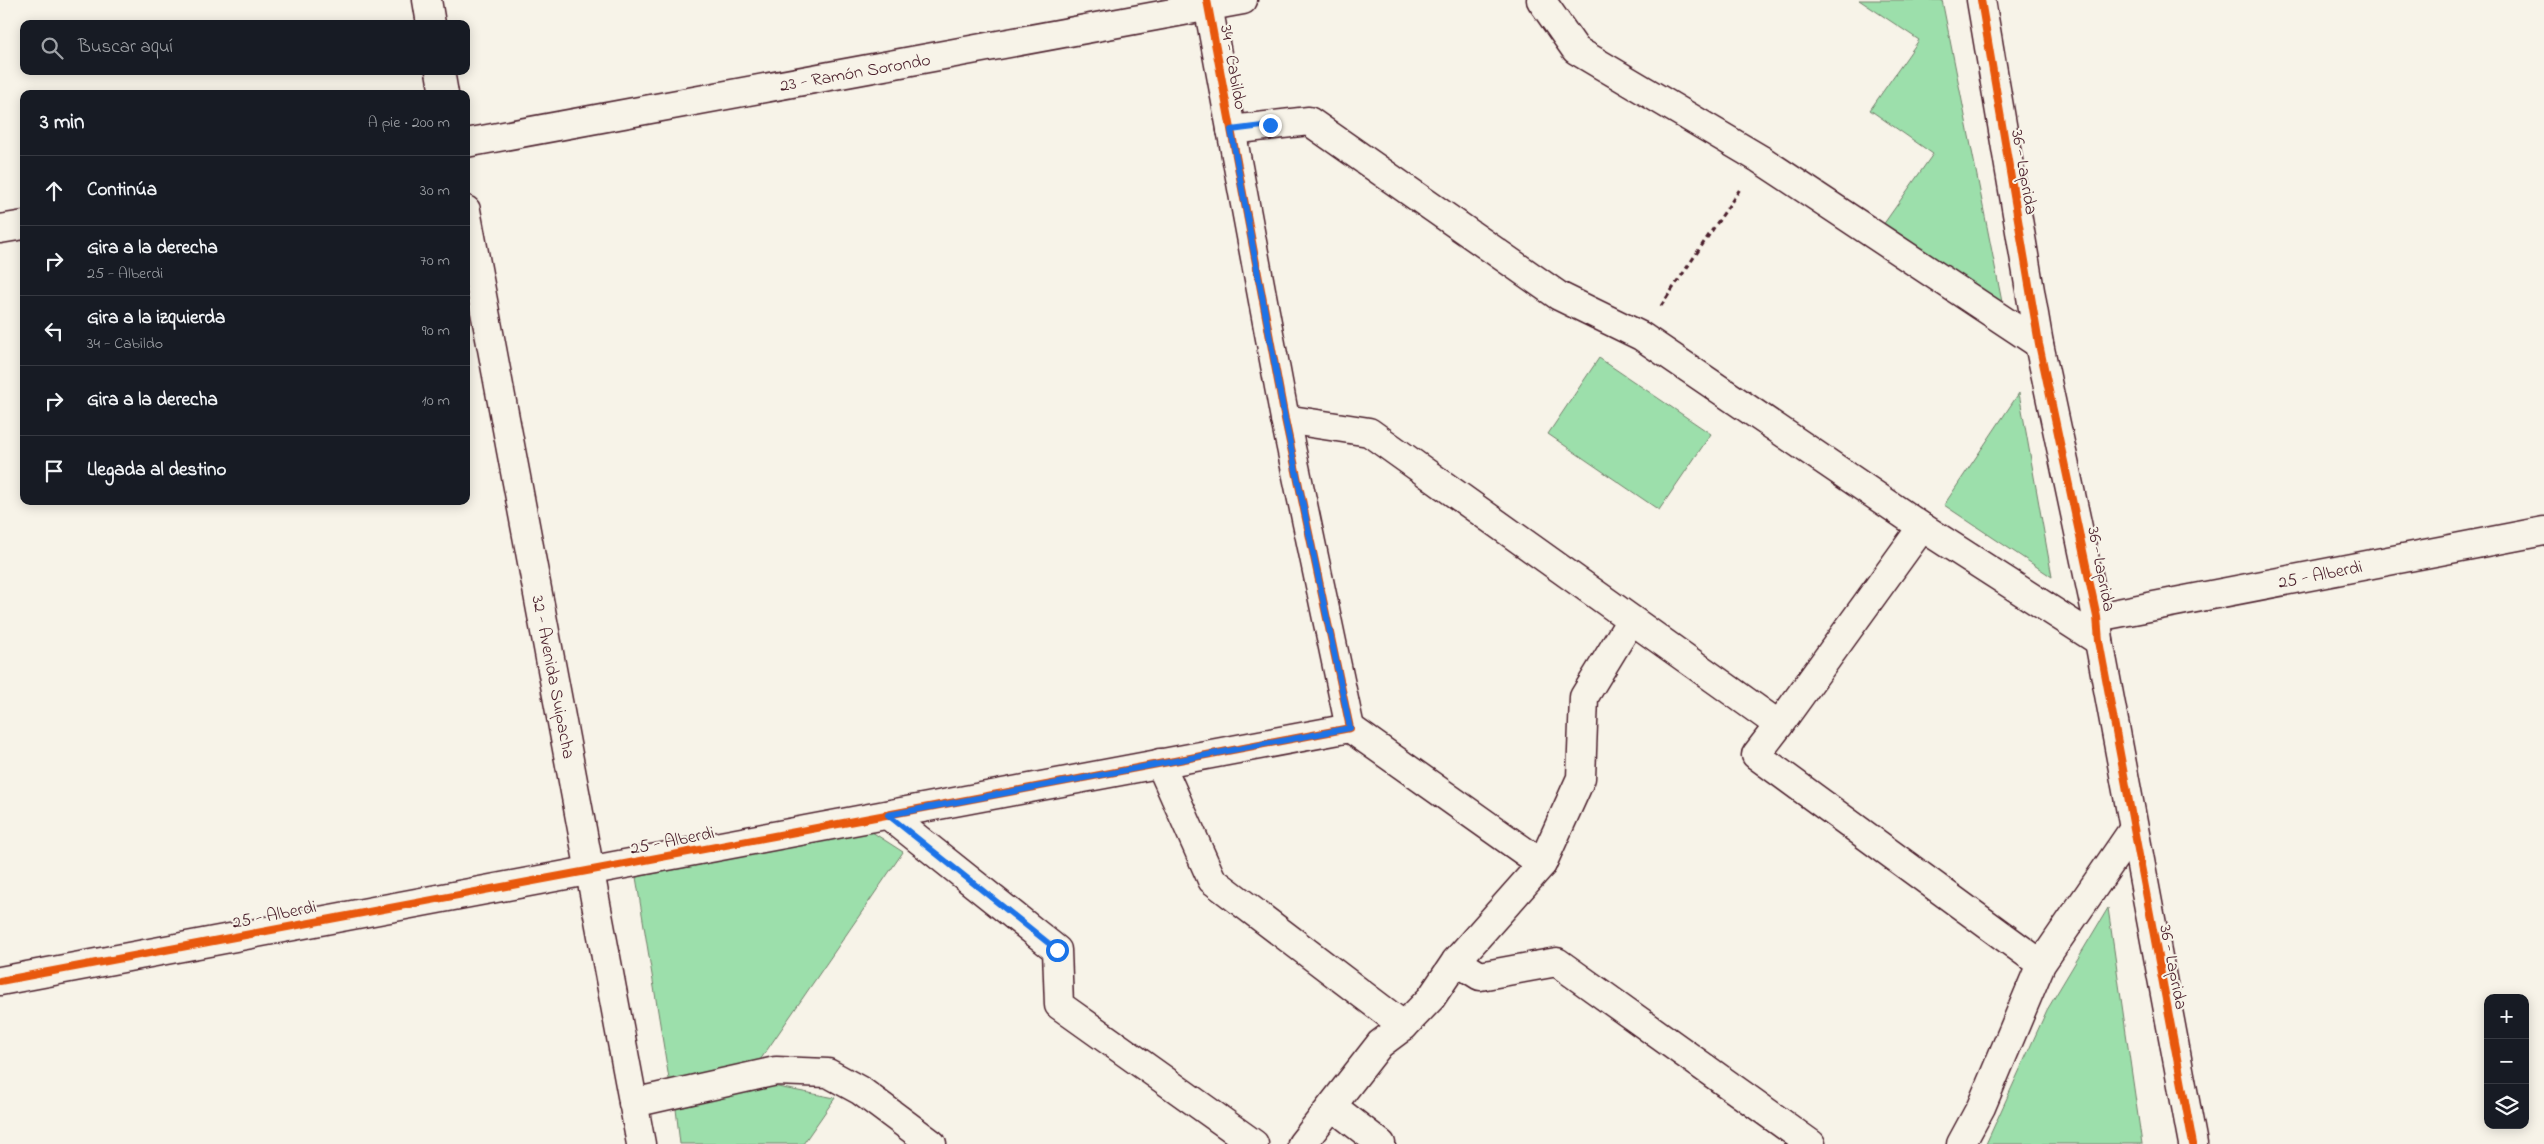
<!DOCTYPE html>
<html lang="es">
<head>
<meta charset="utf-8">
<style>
	:root { --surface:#171b24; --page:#242831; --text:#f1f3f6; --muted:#9ea1a6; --line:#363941 }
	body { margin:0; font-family:"Indie Flower",sans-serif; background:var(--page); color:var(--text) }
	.controls { position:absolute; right:15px; bottom:15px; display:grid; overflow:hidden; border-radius:10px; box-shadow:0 2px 12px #0003 }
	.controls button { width:45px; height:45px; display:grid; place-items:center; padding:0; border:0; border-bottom:1px solid var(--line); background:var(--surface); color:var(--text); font:25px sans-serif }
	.stop { position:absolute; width:15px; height:15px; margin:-11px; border:4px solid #1a73e8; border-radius:50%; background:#fff }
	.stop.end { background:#1a73e8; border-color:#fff; box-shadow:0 1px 5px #0008 }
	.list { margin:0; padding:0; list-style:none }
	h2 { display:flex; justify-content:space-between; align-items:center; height:65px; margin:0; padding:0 20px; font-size:21px }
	h2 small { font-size:16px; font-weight:400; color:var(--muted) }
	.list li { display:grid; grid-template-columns:32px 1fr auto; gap:15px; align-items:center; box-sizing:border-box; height:70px; padding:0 20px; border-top:1px solid var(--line) }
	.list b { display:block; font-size:19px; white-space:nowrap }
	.list p { margin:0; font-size:16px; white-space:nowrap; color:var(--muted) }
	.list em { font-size:16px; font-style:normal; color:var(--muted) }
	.icon { flex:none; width:28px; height:28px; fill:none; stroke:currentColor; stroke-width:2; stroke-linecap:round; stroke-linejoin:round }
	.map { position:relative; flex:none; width:2544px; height:1144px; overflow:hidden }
	.search { position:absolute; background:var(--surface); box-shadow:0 2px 12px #0003; left:20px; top:20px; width:450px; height:55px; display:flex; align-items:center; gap:12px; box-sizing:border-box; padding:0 18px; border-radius:10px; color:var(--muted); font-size:19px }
	.panel { position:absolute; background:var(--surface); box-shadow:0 2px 12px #0003; left:20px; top:90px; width:450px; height:415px; border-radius:10px }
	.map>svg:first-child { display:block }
</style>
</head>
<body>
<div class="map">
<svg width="2544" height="1144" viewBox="0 0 2544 1144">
	<rect width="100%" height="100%" fill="#f7f3e8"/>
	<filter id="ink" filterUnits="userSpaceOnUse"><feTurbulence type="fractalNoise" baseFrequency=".02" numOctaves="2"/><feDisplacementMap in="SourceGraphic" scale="10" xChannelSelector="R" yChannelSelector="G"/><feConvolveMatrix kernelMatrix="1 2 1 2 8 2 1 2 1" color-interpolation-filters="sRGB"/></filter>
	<g filter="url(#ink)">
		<g fill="#9cdfab" stroke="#737f6b">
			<path d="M1859,0H1942L2002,302L1883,225L1933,154L1870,110L1919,40Z"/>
			<path d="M1599,358L1711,434L1659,510L1548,434Z"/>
			<path d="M2019,393L2052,577L1944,505Z"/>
			<path d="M872,832L903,852L756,1066L670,1085L636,877Z"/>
			<path d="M2108,908L2142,1144H1986L2047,1010Z"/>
			<path d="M767,1085L835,1098L803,1144H680L676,1109Z"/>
		</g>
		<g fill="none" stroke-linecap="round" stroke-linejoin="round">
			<defs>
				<g id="minor">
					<path d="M427,0L431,24"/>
					<path d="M1207,0L1285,419L1350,728"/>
					<path d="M1541,0L1576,50L1760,159L2039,344"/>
					<path d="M1981,0L2039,344L2097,617L2099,641L2193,1144"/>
					<path d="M440,71L444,94"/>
					<path d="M1231,130L1309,121L1559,296L1641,336L1922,527L2099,641"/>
					<path d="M466,143L1243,0"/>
					<path d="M466,210L641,1144"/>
					<path d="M0,229L24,225"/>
					<path d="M1285,419L1369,432L1779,725L1756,755L2041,964"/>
					<path d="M2097,617L2544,531"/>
					<path d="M1779,725L1922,527"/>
					<path d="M1350,728L1542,864"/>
					<path d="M1160,763L1212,880L1404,1026"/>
					<path d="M888,815L1057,950L1059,1005L1254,1144"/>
					<path d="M1456,961L1480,976L1557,962L1811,1144"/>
					<path d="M0,981L1350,728"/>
					<path d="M633,1103L776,1071L828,1073L861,1091L932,1144"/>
					<path d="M1332,1106L1381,1144"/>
					<path d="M1302,1144L1380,1044L1404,1026L1431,998L1456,961L1542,864L1581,778L1584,697L1631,620"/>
					<path d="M1961,1144L1981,1107L2041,964L2133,830"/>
				</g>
			</defs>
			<use href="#minor" stroke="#4a1f2b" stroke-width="31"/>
			<path stroke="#4a1f2b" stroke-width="3" stroke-dasharray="5 4" stroke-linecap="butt" d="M1661,306L1740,189"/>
			<use href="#minor" stroke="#f7f3e8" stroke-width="28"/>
			<defs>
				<g id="cycleway">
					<path d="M1981,0L2039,344L2097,617L2099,641L2193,1144"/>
					<path d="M0,981L1350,728L1285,419L1207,0"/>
				</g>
			</defs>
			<use href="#cycleway" stroke="#f7f3e8" stroke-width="11"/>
			<use href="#cycleway" stroke="#e8590c" stroke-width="8"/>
		</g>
	</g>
	<g fill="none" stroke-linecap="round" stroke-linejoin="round" filter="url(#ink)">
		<path stroke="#1a73e8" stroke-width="6" d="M1057,950L888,815L1350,728L1285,419L1231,130L1270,125"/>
	</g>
	<g text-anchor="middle" stroke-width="4" stroke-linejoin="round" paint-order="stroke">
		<g font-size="18" fill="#4a1f2b" stroke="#f7f3e8">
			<text transform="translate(1234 67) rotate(80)" y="6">34 - Cabildo</text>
			<text transform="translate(855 72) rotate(-10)" y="6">23 - Ramón Sorondo</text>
			<text transform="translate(2025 172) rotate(80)" y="6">36 - Laprida</text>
			<text transform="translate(2102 569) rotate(79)" y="6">36 - Laprida</text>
			<text transform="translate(2320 574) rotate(-11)" y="6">25 - Alberdi</text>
			<text transform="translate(554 677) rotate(79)" y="6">32 - Avenida Suipacha</text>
			<text transform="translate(672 840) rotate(-11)" y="6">25 - Alberdi</text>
			<text transform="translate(274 914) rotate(-11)" y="6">25 - Alberdi</text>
			<text transform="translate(2174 967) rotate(79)" y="6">36 - Laprida</text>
		</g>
	</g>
</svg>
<div class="controls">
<button>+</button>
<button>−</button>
<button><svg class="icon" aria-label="layers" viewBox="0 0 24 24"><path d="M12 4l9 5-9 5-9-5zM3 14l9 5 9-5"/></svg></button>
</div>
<div class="stop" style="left:1057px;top:950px"></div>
<div class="stop end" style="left:1270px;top:125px"></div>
<div class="search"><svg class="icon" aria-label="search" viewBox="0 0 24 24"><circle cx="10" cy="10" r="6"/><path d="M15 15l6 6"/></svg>Buscar aquí</div>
<section class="panel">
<h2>3 min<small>A pie · 200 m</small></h2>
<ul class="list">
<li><svg class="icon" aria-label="ahead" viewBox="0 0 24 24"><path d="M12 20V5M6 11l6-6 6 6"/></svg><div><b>Continúa</b></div><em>30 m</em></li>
<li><svg class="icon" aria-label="right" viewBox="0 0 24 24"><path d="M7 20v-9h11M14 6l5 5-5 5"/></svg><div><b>Gira a la derecha</b><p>25 - Alberdi</p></div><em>70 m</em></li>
<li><svg class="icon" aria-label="left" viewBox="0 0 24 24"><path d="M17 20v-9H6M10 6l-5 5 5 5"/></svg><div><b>Gira a la izquierda</b><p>34 - Cabildo</p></div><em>90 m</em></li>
<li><svg class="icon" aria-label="right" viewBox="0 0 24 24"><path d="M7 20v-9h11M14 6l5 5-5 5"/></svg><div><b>Gira a la derecha</b></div><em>10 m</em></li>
<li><svg class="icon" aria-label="arrive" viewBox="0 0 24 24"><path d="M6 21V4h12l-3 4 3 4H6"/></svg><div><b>Llegada al destino</b></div></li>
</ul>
</section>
</div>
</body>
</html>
